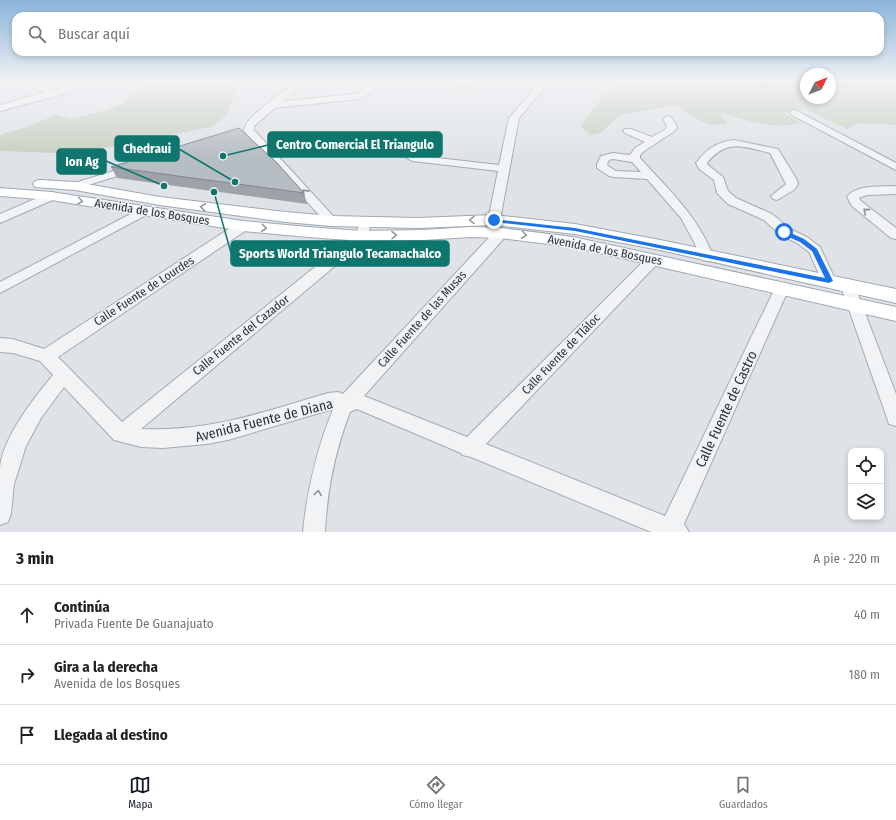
<!DOCTYPE html>
<html lang="es">
<head>
<meta charset="utf-8">
<style>
	:root { --surface:#fff; --page:#f6f6f6; --text:#222; --muted:#767676; --line:#e0e0e0; --accent:#111827 }
	body { margin:0; font-family:"Fira Sans Condensed",sans-serif; background:var(--page); color:var(--text) }
	.controls { position:absolute; right:12px; bottom:12px; display:grid; overflow:hidden; border-radius:8px; box-shadow:0 2px 6px #0003 }
	.controls button { width:36px; height:36px; display:grid; place-items:center; padding:0; border:0; border-bottom:1px solid var(--line); background:var(--surface); color:var(--text); font:20px sans-serif }
	.compass { position:absolute; left:800px; top:68px; width:36px; height:36px; border-radius:50%; background:var(--surface); box-shadow:0 2px 6px #0003; rotate:48deg }
	.stop { position:absolute; width:12px; height:12px; margin:-9px; border:3px solid #1a73e8; border-radius:50%; background:#fff }
	.stop.end { background:#1a73e8; border-color:#fff; box-shadow:0 1px 4px #0008 }
	.list { margin:0; padding:0; list-style:none }
	h2 { display:flex; justify-content:space-between; align-items:center; height:52px; margin:0; padding:0 16px; font-size:17px }
	h2 small { font-size:13px; font-weight:400; color:var(--muted) }
	.list li { display:grid; grid-template-columns:26px 1fr auto; gap:12px; align-items:center; box-sizing:border-box; height:60px; padding:0 16px; border-top:1px solid var(--line) }
	.list b { display:block; font-size:15px; white-space:nowrap }
	.list p { margin:0; font-size:13px; white-space:nowrap; color:var(--muted) }
	.list em { font-size:13px; font-style:normal; color:var(--muted) }
	.icon { flex:none; width:22px; height:22px; fill:none; stroke:currentColor; stroke-width:2; stroke-linecap:round; stroke-linejoin:round }
	.map { position:relative; flex:none; width:896px; height:532px; overflow:hidden }
	.search { position:absolute; background:var(--surface); box-shadow:0 2px 6px #0003; left:12px; right:12px; top:12px; height:44px; display:flex; align-items:center; gap:10px; box-sizing:border-box; padding:0 14px; border-radius:12px; color:var(--muted); font-size:15px }
	.sheet { height:232px; background:var(--surface) }
	nav { display:flex; justify-content:space-around; align-items:center; box-sizing:border-box; height:56px; border-top:1px solid var(--line); background:var(--surface); font-size:11px; color:var(--muted) }
	nav a { display:grid; justify-items:center; gap:2px }
	nav .on { color:var(--accent) }
	.map>svg:first-child { display:block }
</style>
</head>
<body>
<div class="map">
<svg width="896" height="532" viewBox="0 0 896 532">
	<rect width="100%" height="100%" fill="#dfe3e7"/>
	<g fill="#c7d0c1">
		<path d="M148,82H239L226,116L211,127L110,147L57,153L0,151V135L26,127L56,115L71,119L107,110L126,102L141,87Z"/>
		<path d="M455,82H484L462,94L454,89Z"/>
		<path d="M622,82H806V98H830V82H896V125L858,123L847,129L804,109L784,113L800,123C775,130 744,120 720,113L727,124L710,125L692,117L677,105L621,115L600,133L590,135L581,126C593,109 603,92 622,82Z"/>
	</g>
	<g fill="none" stroke-linecap="round" stroke-linejoin="round">
		<defs>
			<g id="minor">
				<path d="M16,82H31L55,90L80,82H95L60,95L0,111V105L45,92Z"/>
				<path d="M297,82H307L283,101L356,94L365,89L371,82H380L371,93L358,99L275,108L254,126V130L335,218L337,221L335,224H327L244,131C244,116 285,92 297,82Z"/>
				<path d="M540,82H549L519,118L500,220L498,223H490L488,220L498,171L412,161L407,158L412,155L499,165L509,118Z"/>
				<path d="M795,110L896,163V170L792,115L790,113L792,111Z"/>
				<path d="M668,116L671,117L677,126L676,130L643,152L640,155V158C668,189 698,216 713,256L711,259L706,261L701,259L694,242L681,218L647,179L613,177L609,176L597,168V164L601,156L613,153L630,155L635,148L645,142L625,133L623,131L625,129H631L652,137L666,129L667,126L663,119ZM613,159L632,162L641,172L616,171L608,166L607,164L609,160Z"/>
				<path d="M734,140L778,149L797,180L798,184L794,190L777,200L773,199L771,196L786,184L770,153C743,146 726,139 707,163L708,165L723,177L728,191L736,198L772,214L790,229L807,237L820,247L836,281L834,285L829,286L824,285L809,252L797,243L780,235L764,220L728,204L717,193L714,180L699,169L696,163C706,149 717,142 734,140Z"/>
				<path d="M133,165L139,168L137,170L75,189L71,188L69,186L71,184Z"/>
				<path d="M896,186V194L867,195L859,198L861,201L896,228V239L891,238L852,206L847,197C856,184 882,187 896,186Z"/>
				<path d="M51,192L55,193L57,196L55,199L0,223V214Z"/>
				<path d="M144,207L148,208L150,211L148,214L0,293V282Z"/>
				<path d="M365,219L369,220L371,223L367,239L141,429C209,432 264,412 328,393L338,392L343,394L496,230L501,229L506,230L507,233L506,236L364,396L467,437L648,257L653,255L658,257L660,260L658,263L486,444L665,516L775,288L777,284L782,283L787,284L789,288L684,524L689,532H651L471,457L462,455L461,453L357,409L350,412C335,451 327,490 325,532H303C307,489 317,449 333,409L228,440L207,444L163,448L141,447L114,440L64,387L41,418L26,446L14,484L11,514L8,522L0,525C0,506 0,486 0,467C3,437 34,398 53,375L40,361L13,353L0,352V338L13,339L44,349L238,223H248L249,226L248,229L58,357L122,422L356,234L361,220Z"/>
				<path d="M847,279L852,280L854,284L896,394V426L889,424L887,418L840,284L842,280Z"/>
			</g>
			<g id="major">
				<path d="M40,180L75,182L160,197L286,212L331,216L417,218L494,215L575,224L660,240L896,289V303L660,250L575,234L494,225L417,228L331,226L286,222L160,205L75,190L35,187L33,184L35,181Z"/>
				<path d="M0,188L51,192L243,221L308,227L362,231L423,230L470,227L501,228L573,237L896,307V321L573,247L501,238L470,237L423,240L362,241L308,237L243,231L51,200L0,196Z"/>
			</g>
		</defs>
		<use href="#minor" stroke="#a5abb0" stroke-width="2"/>
		<use href="#major" stroke="#9fa9b1" stroke-width="2"/>
		<use href="#minor" fill="#f1f3f5" fill-rule="evenodd"/>
		<use href="#major" fill="#fff" fill-rule="evenodd"/>
	</g>
	<path fill="#9da3a8" d="M111,167L304,193L307,204L117,178Z"/>
	<path fill="#b6bdc3" stroke="#7f8488" d="M239,128L277,163L304,193L111,167Z"/>
	<defs><path id="oneway-chevron" d="M-2-3.5L2.5 0L-2 3.5" fill="none" stroke-width="1.6" stroke-linecap="round" stroke-linejoin="round"/></defs>
	<g stroke="#8d9398">
		<use href="#oneway-chevron" transform="translate(305 192) rotate(-132)"/>
		<use href="#oneway-chevron" transform="translate(866 211) rotate(-140)"/>
		<use href="#oneway-chevron" transform="translate(318 493) rotate(-83)"/>
	</g>
	<g stroke="#94999e">
		<use href="#oneway-chevron" transform="translate(80 201) rotate(10)"/>
		<use href="#oneway-chevron" transform="translate(203 207) rotate(-172)"/>
		<use href="#oneway-chevron" transform="translate(472 220) rotate(179)"/>
		<use href="#oneway-chevron" transform="translate(264 228) rotate(6)"/>
		<use href="#oneway-chevron" transform="translate(394 235) rotate(-1)"/>
		<use href="#oneway-chevron" transform="translate(524 235) rotate(7)"/>
	</g>
	<linearGradient id="sky" x2="0" y2="1"><stop stop-color="#8ab4da"/><stop offset="0.52" stop-color="#f1f2f4"/><stop offset="1" stop-color="#f1f2f4" stop-opacity="0"/></linearGradient>
	<rect width="896" height="157" fill="url(#sky)"/>
	<path fill="#1a73e8" d="M492,219L575,228L825,278L812,251L800,242L782,234L781,232L784,230L804,239L817,249L833,281L829,283L575,231L494,222H492Z"/>
	<g text-anchor="middle" stroke-width="3" stroke-linejoin="round" paint-order="stroke">
		<g font-size="12" fill="#29333c" stroke="#eef2f5">
			<text transform="translate(152 212) rotate(9)" y="4">Avenida de los Bosques</text>
			<text transform="translate(605 250) rotate(11)" y="4">Avenida de los Bosques</text>
			<text transform="translate(144 291) rotate(-33)" y="4">Calle Fuente de Lourdes</text>
			<text transform="translate(422 319) rotate(-48)" y="4">Calle Fuente de las Musas</text>
			<text transform="translate(241 335) rotate(-39)" y="4">Calle Fuente del Cazador</text>
			<text transform="translate(561 354) rotate(-46)" y="4">Calle Fuente de Tláloc</text>
		</g>
		<g font-size="14" fill="#29333c" stroke="#eef2f5">
			<text transform="translate(726 409) rotate(-65)" y="5">Calle Fuente de Castro</text>
			<text transform="translate(264 420) rotate(-14)" y="5">Avenida Fuente de Diana</text>
		</g>
	</g>
	<path fill="none" stroke="#0f766e" stroke-width="1.5" d="M223 156L268 145M235 182L179 149M164 186L106 161M214 192L231 253"/>
	<g fill="#0f766e" stroke="#eef2f5" stroke-width="1.5">
		<circle cx="223" cy="156" r="4"/>
		<circle cx="235" cy="182" r="4"/>
		<circle cx="164" cy="186" r="4"/>
		<circle cx="214" cy="192" r="4"/>
	</g>
	<g fill="#0f766e" stroke="#0f766e" stroke-width="1.5">
		<rect x="268" y="132" width="174" height="25" rx="4"/>
		<rect x="115" y="136" width="64" height="25" rx="4"/>
		<rect x="57" y="149" width="49" height="25" rx="4"/>
		<rect x="231" y="241" width="218" height="25" rx="4"/>
	</g>
	<g font-size="13" text-anchor="middle" font-weight="bold" fill="#fff">
		<text x="355" y="149">Centro Comercial El Triangulo</text>
		<text x="147" y="153">Chedraui</text>
		<text x="82" y="166">Ion Ag</text>
		<text x="340" y="258">Sports World Triangulo Tecamachalco</text>
	</g>
</svg>
<div class="controls">
<button><svg class="icon" aria-label="locate" viewBox="0 0 24 24"><circle cx="12" cy="12" r="6"/><path d="M12 2v4M12 18v4M2 12h4M18 12h4"/></svg></button>
<button><svg class="icon" aria-label="layers" viewBox="0 0 24 24"><path d="M12 4l9 5-9 5-9-5zM3 14l9 5 9-5"/></svg></button>
</div>
<svg class="compass" viewBox="-18 -18 36 36"><path d="M0-13l5 13h-10z" fill="#e53935"/><path d="M0 13l5-13h-10z" fill="#767676"/></svg>
<div class="stop" style="left:784px;top:232px"></div>
<div class="stop end" style="left:494px;top:220px"></div>
<div class="search"><svg class="icon" aria-label="search" viewBox="0 0 24 24"><circle cx="10" cy="10" r="6"/><path d="M15 15l6 6"/></svg>Buscar aquí</div>
</div>
<section class="sheet">
<h2>3 min<small>A pie · 220 m</small></h2>
<ul class="list">
<li><svg class="icon" aria-label="ahead" viewBox="0 0 24 24"><path d="M12 20V5M6 11l6-6 6 6"/></svg><div><b>Continúa</b><p>Privada Fuente De Guanajuato</p></div><em>40 m</em></li>
<li><svg class="icon" aria-label="right" viewBox="0 0 24 24"><path d="M7 20v-9h11M14 6l5 5-5 5"/></svg><div><b>Gira a la derecha</b><p>Avenida de los Bosques</p></div><em>180 m</em></li>
<li><svg class="icon" aria-label="arrive" viewBox="0 0 24 24"><path d="M6 21V4h12l-3 4 3 4H6"/></svg><div><b>Llegada al destino</b></div></li>
</ul>
</section>
<nav>
<a class="on"><svg class="icon" aria-label="map" viewBox="0 0 24 24"><path d="M3 6l6-2 6 2 6-2v14l-6 2-6-2-6 2zM9 4v14M15 6v14"/></svg>Mapa</a>
<a><svg class="icon" aria-label="directions" viewBox="0 0 24 24"><path d="M12 3l9 9-9 9-9-9zM9 14v-3h6M13 9l2 2-2 2"/></svg>Cómo llegar</a>
<a><svg class="icon" aria-label="saved" viewBox="0 0 24 24"><path d="M7 4h10v16l-5-4-5 4z"/></svg>Guardados</a>
</nav>
</body>
</html>
